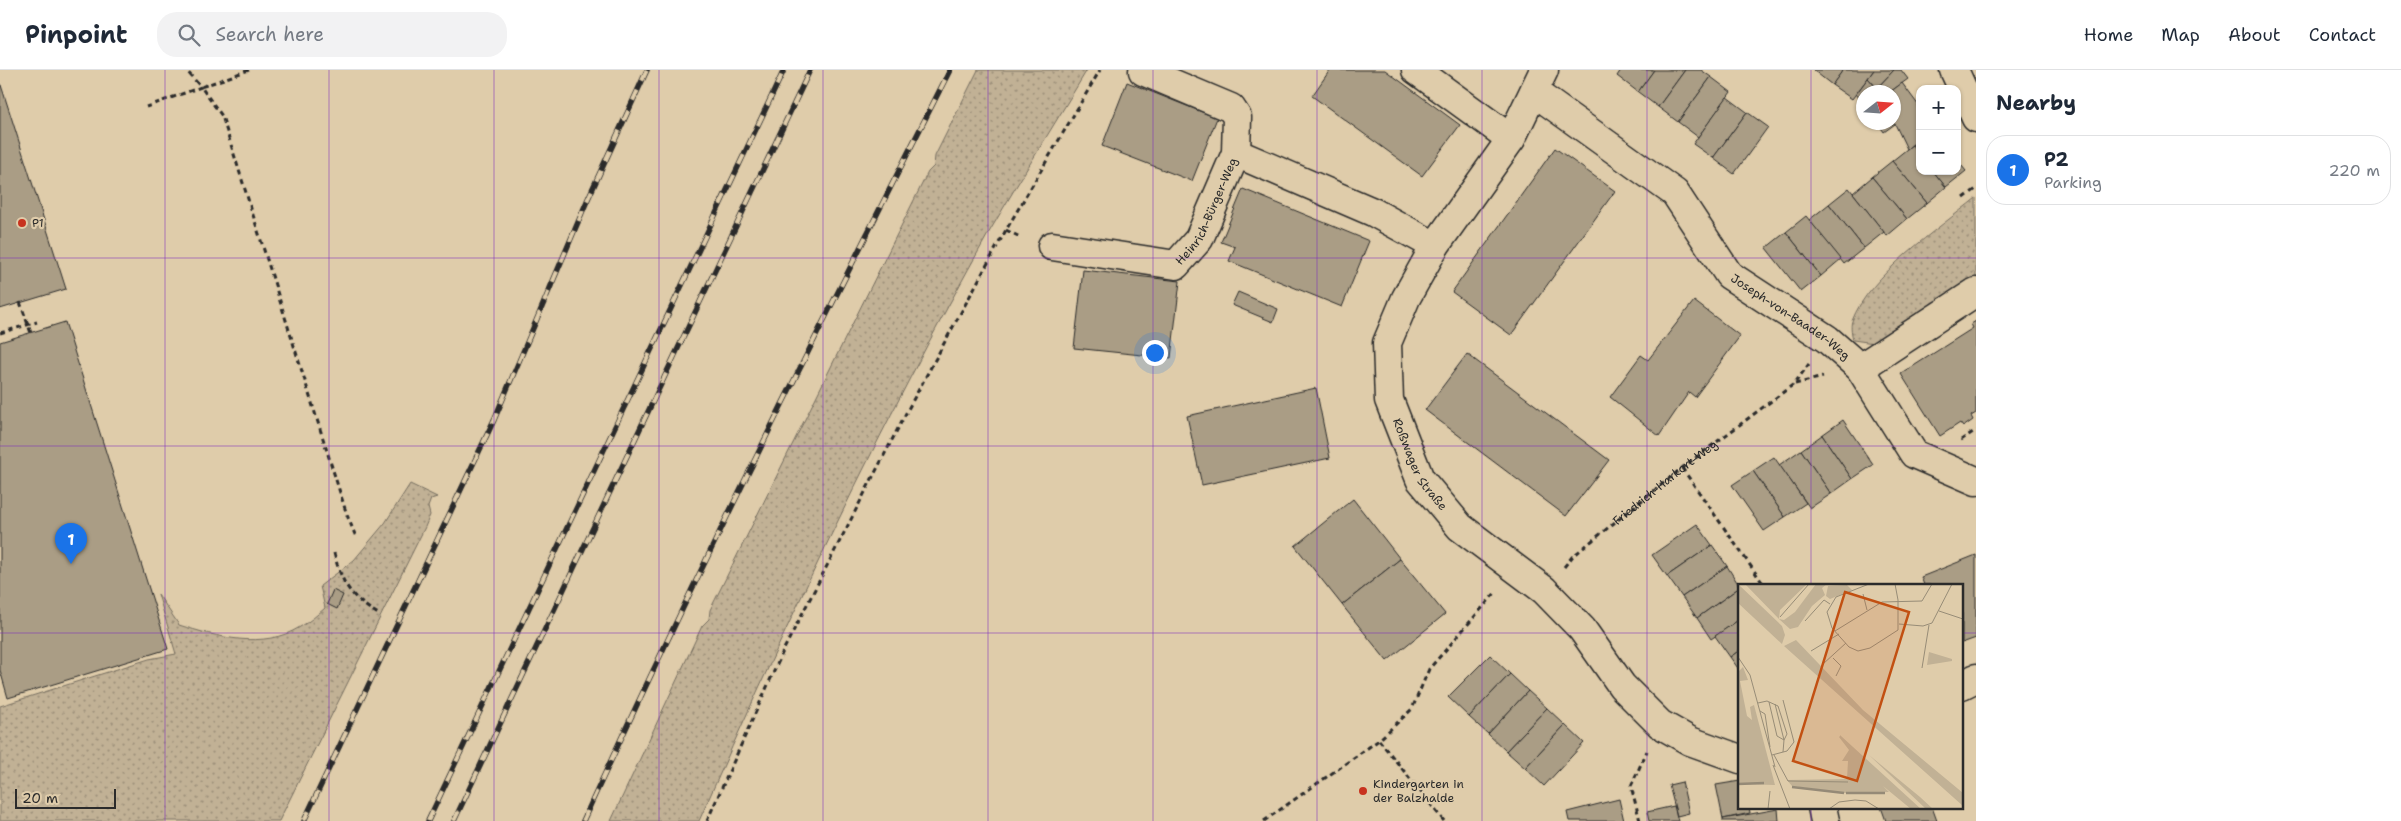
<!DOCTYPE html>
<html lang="en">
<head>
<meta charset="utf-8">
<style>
	:root { --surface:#fff; --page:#f2f2f3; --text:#1f2937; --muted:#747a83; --line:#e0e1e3; --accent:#1a73e8 }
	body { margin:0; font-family:"Shantell Sans",sans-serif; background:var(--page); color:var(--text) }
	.controls { position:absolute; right:15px; top:15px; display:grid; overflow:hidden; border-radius:10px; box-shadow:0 1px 4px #0004 }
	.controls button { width:45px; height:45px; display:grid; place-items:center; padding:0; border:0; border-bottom:1px solid var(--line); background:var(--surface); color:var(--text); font:25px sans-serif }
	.compass { position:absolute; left:1856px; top:15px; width:45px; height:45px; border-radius:50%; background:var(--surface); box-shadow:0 1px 4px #0004; rotate:73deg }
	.scale { position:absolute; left:15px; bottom:12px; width:101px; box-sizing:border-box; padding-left:5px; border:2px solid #2b2b2b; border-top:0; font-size:14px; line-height:18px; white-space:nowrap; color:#2b2b2b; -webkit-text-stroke:4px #dfccaa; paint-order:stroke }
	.you { position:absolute; left:1154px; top:282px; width:18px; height:18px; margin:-12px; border:4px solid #fff; border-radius:50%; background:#1a73e8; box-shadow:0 0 0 8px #1a73e833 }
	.badge { display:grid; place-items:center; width:32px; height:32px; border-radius:50%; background:var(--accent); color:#fff; font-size:16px; font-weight:700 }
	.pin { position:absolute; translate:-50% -41px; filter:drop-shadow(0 1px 2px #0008) }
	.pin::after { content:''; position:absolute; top:26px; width:18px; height:15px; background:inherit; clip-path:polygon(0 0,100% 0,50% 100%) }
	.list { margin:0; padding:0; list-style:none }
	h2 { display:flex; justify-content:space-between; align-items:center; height:65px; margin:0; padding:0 20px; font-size:21px }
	h2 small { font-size:16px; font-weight:400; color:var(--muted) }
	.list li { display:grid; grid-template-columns:32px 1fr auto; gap:15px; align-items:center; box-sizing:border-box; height:70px; margin:0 10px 10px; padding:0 10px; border:1px solid var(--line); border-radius:20px }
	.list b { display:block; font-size:19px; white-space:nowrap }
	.list p { margin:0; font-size:16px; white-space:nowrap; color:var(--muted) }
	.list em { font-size:16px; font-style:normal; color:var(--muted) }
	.icon { flex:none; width:28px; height:28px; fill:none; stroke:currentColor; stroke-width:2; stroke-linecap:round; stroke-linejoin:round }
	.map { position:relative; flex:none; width:1976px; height:751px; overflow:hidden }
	header { display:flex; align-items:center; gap:30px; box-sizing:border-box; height:70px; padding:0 25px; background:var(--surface); border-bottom:1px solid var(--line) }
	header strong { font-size:24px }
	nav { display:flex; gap:28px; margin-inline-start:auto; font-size:18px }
	.search { width:350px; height:45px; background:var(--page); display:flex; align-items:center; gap:12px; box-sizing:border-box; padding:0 18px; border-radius:20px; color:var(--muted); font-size:19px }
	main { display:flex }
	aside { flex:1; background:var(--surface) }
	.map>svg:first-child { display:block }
</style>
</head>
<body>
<header>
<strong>Pinpoint</strong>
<div class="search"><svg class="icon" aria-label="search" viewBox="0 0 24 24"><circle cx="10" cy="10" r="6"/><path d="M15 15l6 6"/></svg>Search here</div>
<nav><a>Home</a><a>Map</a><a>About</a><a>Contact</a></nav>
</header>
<main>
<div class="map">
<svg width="1976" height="751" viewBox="0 0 1976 751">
	<defs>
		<pattern id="grass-dots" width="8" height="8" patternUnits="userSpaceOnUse" patternTransform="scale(1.25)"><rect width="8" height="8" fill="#c1b195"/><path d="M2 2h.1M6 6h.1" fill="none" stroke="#9d907a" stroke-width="1.8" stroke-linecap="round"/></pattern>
	</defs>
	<rect width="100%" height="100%" fill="#dfccaa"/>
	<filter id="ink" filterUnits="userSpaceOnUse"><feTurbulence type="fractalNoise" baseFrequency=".02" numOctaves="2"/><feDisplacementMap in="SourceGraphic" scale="10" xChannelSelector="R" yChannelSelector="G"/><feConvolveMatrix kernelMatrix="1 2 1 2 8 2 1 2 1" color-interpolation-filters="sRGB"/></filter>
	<g filter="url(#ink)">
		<g fill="url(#grass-dots)" stroke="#766e60">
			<path d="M978,0H1087C1054,55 1020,109 988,164C881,354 787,552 699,751H611L702,556L709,549L710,540L928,102L934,96L935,86Z"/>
			<path d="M1976,128V211L1874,273L1853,270C1852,265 1850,256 1852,251C1869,205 1938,159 1976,128Z"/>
			<path d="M410,414L437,427L431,429L428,437L430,445L425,457L279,751H0V636L149,589L176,584L158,524L179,555C217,567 263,580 300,557C309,552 317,545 325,538L320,516L354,490L385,453Z"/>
		</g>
		<g fill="#aa9d85" stroke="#2b2b2b">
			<path d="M1330,0H1385L1460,55L1422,106L1312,26Z"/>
			<path d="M1621,0H1654L1638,22L1617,6Z"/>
			<path d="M1654,0H1685L1658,37L1638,22Z"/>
			<path d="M1685,0H1701L1711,7L1678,52L1658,37Z"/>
			<path d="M1813,0H1843L1832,15Z"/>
			<path d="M1843,0H1874L1852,29L1832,15Z"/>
			<path d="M1874,0H1894L1877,18L1868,8Z"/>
			<path d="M1894,0H1901L1908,9L1890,22H1880L1877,18Z"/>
			<path d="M1711,7L1731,22L1698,67L1678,52Z"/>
			<path d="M1868,8L1880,22H1864V34L1856,24Z"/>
			<path d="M0,12L66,219L0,239Z"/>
			<path d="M1127,12L1217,48L1192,111L1102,76Z"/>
			<path d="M1902,13L1919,36L1917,37L1920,43V68L1907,79L1895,54L1884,62L1877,52H1894V22H1890Z"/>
			<path d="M1727,27L1747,42L1713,88L1693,74Z"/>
			<path d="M1747,42L1768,57L1734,104L1713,88Z"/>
			<path d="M1920,68V85L1912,75Z"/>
			<path d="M1912,75L1920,85V101H1933L1946,117L1927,133L1892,91Z"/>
			<path d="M1555,78L1615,121L1511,265L1452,222Z"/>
			<path d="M1957,90L1966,101L1946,117L1933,101H1957Z"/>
			<path d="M1892,91L1927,133L1907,149L1872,107Z"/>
			<path d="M1872,107L1907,149L1887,166L1853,123Z"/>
			<path d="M1849,118L1884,162L1864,178L1829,134Z"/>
			<path d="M1243,119L1369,171L1342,237L1229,191L1235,177L1221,172Z"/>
			<path d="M1829,134L1864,178L1844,194L1809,150Z"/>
			<path d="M1806,146L1841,189L1821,206L1786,162Z"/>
			<path d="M1786,162L1821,206L1801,222L1766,178Z"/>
			<path d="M1083,200L1180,211L1171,288L1074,278Z"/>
			<path d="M1238,222L1278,239L1273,252L1232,235Z"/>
			<path d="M1694,231L1740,266L1695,327L1689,322L1659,366L1610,327L1641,285L1648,290Z"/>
			<path d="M1976,251V343L1971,346L1973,350L1963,357L1960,353L1940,366L1901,304L1973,258L1971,254Z"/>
			<path d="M65,252L168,579L8,628L0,600V272Z"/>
			<path d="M1467,284L1609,390L1566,446L1425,340Z"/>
			<path d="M1316,318L1330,388L1202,415L1187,346Z"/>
			<path d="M1843,350L1873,395L1852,409L1822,365Z"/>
			<path d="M1822,365L1852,409L1831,424L1801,380Z"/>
			<path d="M1801,380L1831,424L1810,438L1779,395Z"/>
			<path d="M1774,387L1806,433L1785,447L1753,401Z"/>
			<path d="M1753,401L1785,447L1764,461L1732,415Z"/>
			<path d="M1353,429L1400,489L1342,535L1295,476Z"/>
			<path d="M1697,454L1712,475L1667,506L1652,485Z"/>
			<path d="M1712,475L1727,496L1682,527L1667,506Z"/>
			<path d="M1976,485V568L1962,573V515H1924L1921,507Z"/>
			<path d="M1400,489L1445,544L1387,591L1342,535Z"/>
			<path d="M1727,496L1740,517L1697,548L1682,527Z"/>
			<path d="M1740,517V549L1711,569L1697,548Z"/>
			<path d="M333,520L343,525L337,539L327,534Z"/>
			<path d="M1740,549V580L1730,587L1715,566Z"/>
			<path d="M1740,580V601L1730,587Z"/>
			<path d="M1490,585L1510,604L1469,647L1448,627Z"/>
			<path d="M1510,604L1528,621L1488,664L1469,647Z"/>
			<path d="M1528,621L1547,638L1506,681L1488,664Z"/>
			<path d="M1547,638L1565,655L1525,698L1506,681Z"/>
			<path d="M1565,655L1584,673L1544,716L1525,698Z"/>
			<path d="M1740,711V737H1749L1750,743L1723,749L1716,715Z"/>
			<path d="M1682,712L1689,743L1677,746L1669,715Z"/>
			<path d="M1619,729L1624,751H1569L1567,742Z"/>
			<path d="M1674,736L1678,751H1649L1647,742Z"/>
			<path d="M1881,737H1932L1937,751H1886Z"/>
			<path d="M1778,739L1779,751H1723V749Z"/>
		</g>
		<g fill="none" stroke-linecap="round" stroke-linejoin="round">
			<defs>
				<g id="minor">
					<path d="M1416,0L1511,69"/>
					<path id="s2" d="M1544,0L1511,69L1435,176L1406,228L1387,273L1389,330L1420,409L1460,457L1544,520L1582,559L1622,616L1660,654L1690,671L1740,689"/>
					<path d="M1954,0L1976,48"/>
					<path id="s3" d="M1534,22L1675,123L1729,205L1827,269L1860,298L1914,384L1976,411"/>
					<path d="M1236,83L1373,142L1435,176"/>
					<path id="s4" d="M1052,176L1176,195L1199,169L1236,83L1237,47L1231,38L1143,1"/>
					<path d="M1860,298L1976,222"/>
					<path d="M1962,615L1976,608"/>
					<path d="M1822,737L1825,751"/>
				</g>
			</defs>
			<use href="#minor" stroke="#2b2b2b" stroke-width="31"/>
			<g stroke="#2b2b2b" stroke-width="3" stroke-dasharray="5 4" stroke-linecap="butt">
				<path d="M249,0L201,17L222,46L347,445L356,467"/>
				<path d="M146,37L201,17L186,0"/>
				<path d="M1964,128L1976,119"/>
				<path d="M1006,160L1022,168"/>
				<path d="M0,263L37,252"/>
				<path d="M1795,314L1823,307"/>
				<path d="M1961,370L1976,360"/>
				<path d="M1682,398L1764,515"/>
				<path d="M334,483C342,515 352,529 380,545"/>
				<path id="s1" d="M1564,497L1572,487L1682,398L1794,314L1809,294"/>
				<path d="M1379,670L1444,751"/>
				<path d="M707,751L784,579L907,341L1006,160L1100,0"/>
				<path d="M1264,751L1379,670L1412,639L1429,599L1496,522"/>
				<path d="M1640,751L1631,716L1647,681"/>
			</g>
			<use href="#minor" stroke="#dfccaa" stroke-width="28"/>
			<defs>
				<g id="rail">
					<path d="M304,751L494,350L587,131L647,0"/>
					<path d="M428,751L784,0"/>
					<path d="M454,751L810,0"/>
					<path d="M583,751C699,498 824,248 950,0"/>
				</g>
			</defs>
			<use href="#rail" stroke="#2b2b2b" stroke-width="5.5"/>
			<use href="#rail" stroke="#dfccaa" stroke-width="4" stroke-dasharray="11" stroke-linecap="butt"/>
			<path stroke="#2b2b2b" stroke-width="3" stroke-dasharray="5 4" stroke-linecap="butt" d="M20,232L31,263"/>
		</g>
	</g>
	<path fill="none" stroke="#7b2cbf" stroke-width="1" stroke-opacity="0.55" d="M165,0V751M329,0V751M494,0V751M659,0V751M823,0V751M988,0V751M1153,0V751M1317,0V751M1482,0V751M1647,0V751M1811,0V515M0,188H1976M0,376H1976M0,563H1740M1962,563H1976M1811,737V751"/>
	<g fill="#c8321e" stroke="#dfccaa" stroke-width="2">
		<circle cx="22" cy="153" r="5"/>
		<circle cx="1363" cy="721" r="5"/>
	</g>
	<g text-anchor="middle" stroke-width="4.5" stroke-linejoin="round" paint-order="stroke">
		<g font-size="12" fill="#2b2b2b" stroke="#dfccaa">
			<text dy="4" stroke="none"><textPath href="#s4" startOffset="188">Heinrich-Bürger-Weg</textPath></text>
			<text dy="4" stroke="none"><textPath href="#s3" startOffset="346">Joseph-von-Baader-Weg</textPath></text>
			<text dy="4" stroke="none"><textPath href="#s2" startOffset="445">Roßwager Straße</textPath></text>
			<text dy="4" stroke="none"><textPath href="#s1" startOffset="132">Friedrich-Harkort-Weg</textPath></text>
		</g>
		<g font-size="12" fill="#2b2b2b" stroke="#dfccaa" text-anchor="start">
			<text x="32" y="157">P1</text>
			<text x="1373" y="718">Kindergarten in<tspan x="1373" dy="14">der Balzhalde</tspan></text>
		</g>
	</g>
	<g transform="translate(1738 514)">
		<rect width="225" height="225" fill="#dfccaa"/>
		<path d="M0,0L44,42L47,51L44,60L0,19ZM7,0H69L42,26L41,35ZM109,1L114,6L92,15L88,12L90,2ZM58,56L125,126L225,209V222L46,62ZM191,68L214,75V77L189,81ZM103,151V152L183,225H173L145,202L151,208L106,209L54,202L49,196L109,195L110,177H104L111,166L101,153ZM131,171L182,213L195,225H188Z" fill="#c1b195"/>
		<path d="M78,0H89L84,4L87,11L74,22L60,43L52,45L41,35L46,36L57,28ZM5,83L10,96L2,97L9,132L14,136L12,123L16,121L37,201L0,200V88Z" fill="#c1b195"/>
		<path fill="none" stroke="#958a77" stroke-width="2.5" d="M0,200L26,199M54,203L106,209M108,209H147"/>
		<path fill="none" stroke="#978c77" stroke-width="1" d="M131,0L98,13L89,28L94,44L111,63L120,67L132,64L160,46V16L157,0M125,10L129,26M201,27L225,35M42,33L71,0M67,37L86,16L92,20M161,40L185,42L194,39L214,0M97,47L144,18L184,17L194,0M73,67L101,50M0,73L12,91L37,183M95,74L103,82L98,92M85,80L108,59M184,84L191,41M31,118L39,152L46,156M20,119L29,117L40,122L49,150L46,156M37,120L46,156L45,168M22,127L27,130L32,163M34,171L49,167L56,158L45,116M36,171L50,197L110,198M35,181L52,225M30,225L32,207M91,225L101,218L117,216L128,217L141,225"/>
		<path fill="#c25012" fill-opacity="0.15" stroke="#c25012" stroke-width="2.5" d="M107,8L171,28L119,197L55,177Z"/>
		<rect width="225" height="225" fill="none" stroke="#2b2b2b" stroke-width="2.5"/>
	</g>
</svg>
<div class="controls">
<button>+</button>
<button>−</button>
</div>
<svg class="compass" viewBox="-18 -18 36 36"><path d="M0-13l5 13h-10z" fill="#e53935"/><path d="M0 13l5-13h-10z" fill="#747a83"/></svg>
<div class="scale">20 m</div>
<div class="you"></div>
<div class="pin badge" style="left:71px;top:494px">1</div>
</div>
<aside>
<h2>Nearby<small></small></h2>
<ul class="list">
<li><span class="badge">1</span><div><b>P2</b><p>Parking</p></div><em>220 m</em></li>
</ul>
</aside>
</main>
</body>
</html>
